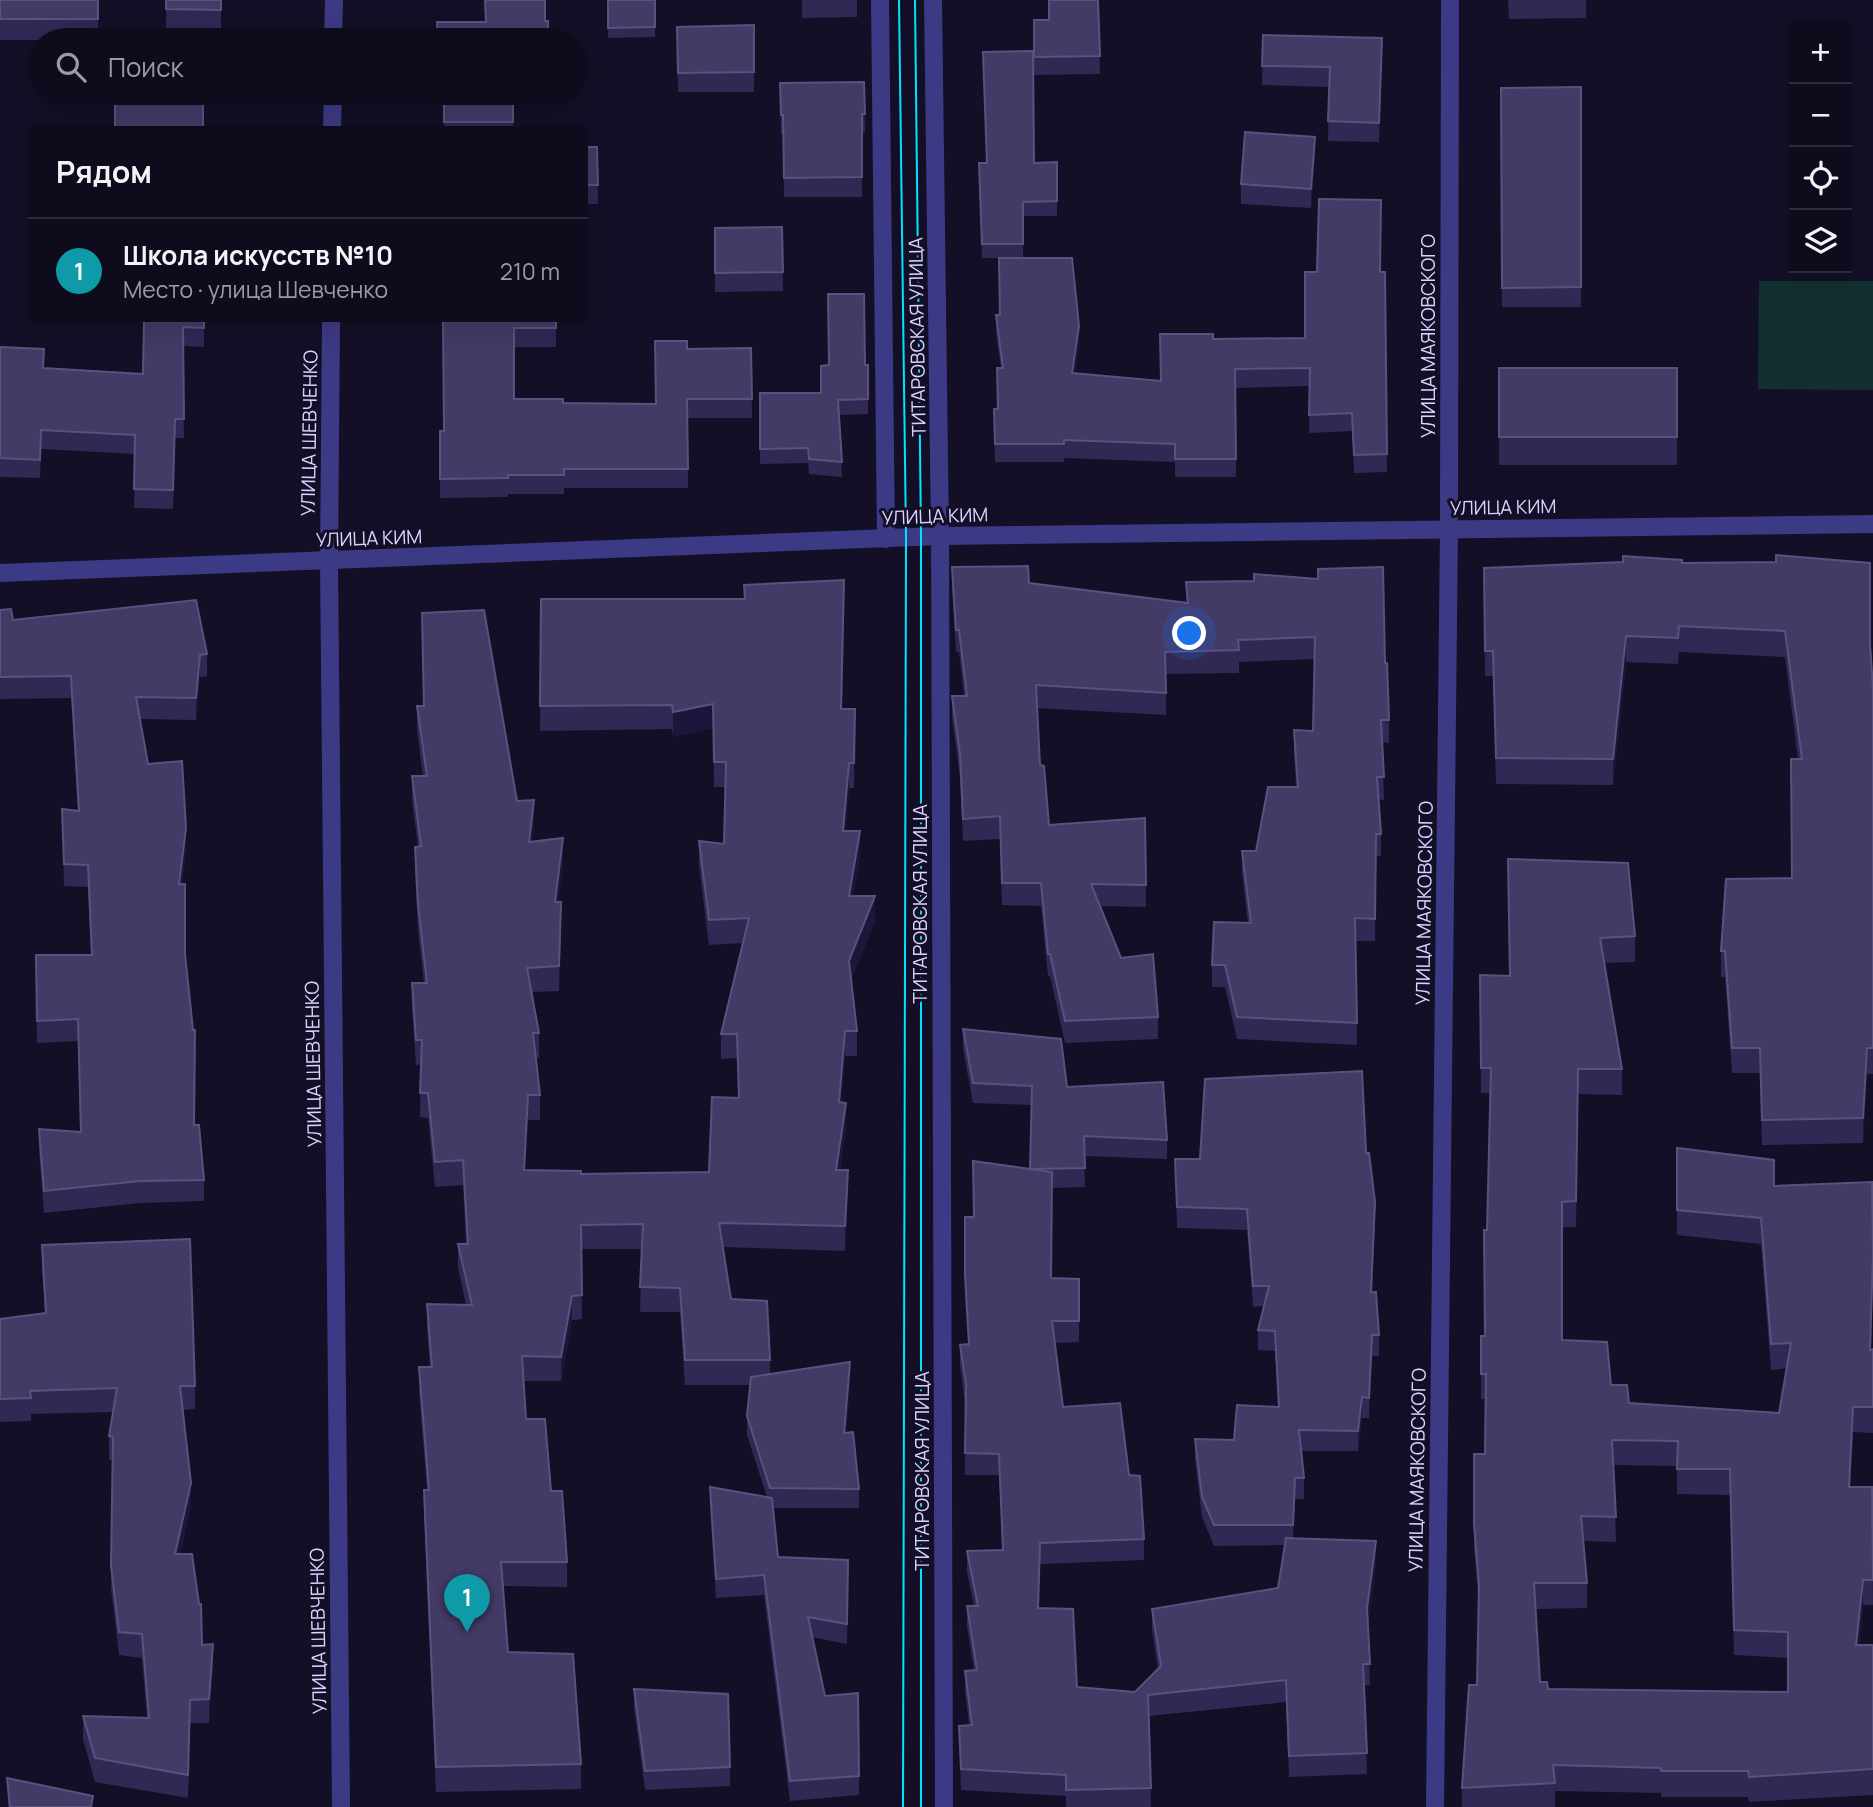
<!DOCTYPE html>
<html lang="ru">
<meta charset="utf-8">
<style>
body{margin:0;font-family:Manrope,sans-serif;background:#1c1929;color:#f1f3f6}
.controls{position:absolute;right:21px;top:21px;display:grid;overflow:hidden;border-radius:0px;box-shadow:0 7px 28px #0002}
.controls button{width:63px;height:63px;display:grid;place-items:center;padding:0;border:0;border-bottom:2px solid #2e2b3b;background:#0e0b1c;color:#f1f3f6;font:35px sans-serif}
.you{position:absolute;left:1190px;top:634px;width:24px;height:24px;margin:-18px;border:5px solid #fff;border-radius:50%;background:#1a73e8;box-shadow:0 0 0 10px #1a73e833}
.badge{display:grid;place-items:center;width:46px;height:46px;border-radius:50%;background:#00e5ff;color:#fff;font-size:23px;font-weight:700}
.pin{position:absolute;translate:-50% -58px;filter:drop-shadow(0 2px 4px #0008)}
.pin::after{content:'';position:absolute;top:37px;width:24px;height:21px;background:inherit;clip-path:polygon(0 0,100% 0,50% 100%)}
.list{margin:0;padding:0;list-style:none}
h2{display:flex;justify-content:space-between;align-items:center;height:91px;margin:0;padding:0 28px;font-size:30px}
h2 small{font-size:23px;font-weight:400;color:#9b9ba3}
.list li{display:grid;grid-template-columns:46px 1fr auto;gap:21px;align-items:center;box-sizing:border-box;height:105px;padding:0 28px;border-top:2px solid #2e2b3b}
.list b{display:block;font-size:26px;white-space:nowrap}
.list p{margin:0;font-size:23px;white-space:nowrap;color:#9b9ba3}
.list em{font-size:23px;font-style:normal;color:#9b9ba3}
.icon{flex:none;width:38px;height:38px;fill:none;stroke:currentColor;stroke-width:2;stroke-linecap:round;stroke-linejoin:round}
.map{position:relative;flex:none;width:1873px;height:1807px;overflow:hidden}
.search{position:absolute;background:#0e0b1c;box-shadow:0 7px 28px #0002;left:28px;top:28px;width:560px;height:77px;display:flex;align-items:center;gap:18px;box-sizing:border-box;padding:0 24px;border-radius:38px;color:#9b9ba3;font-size:26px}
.panel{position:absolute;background:#0e0b1c;box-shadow:0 7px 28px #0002;left:28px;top:126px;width:560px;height:196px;border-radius:0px}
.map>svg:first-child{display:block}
.green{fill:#12302f}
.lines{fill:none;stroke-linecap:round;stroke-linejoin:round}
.minor{stroke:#3d3a85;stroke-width:18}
.tram{stroke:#00e5ff;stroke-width:2}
.wall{fill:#312854;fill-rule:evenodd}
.shaded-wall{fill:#1d163a}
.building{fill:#433a66;stroke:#5a527e;stroke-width:2;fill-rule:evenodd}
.labels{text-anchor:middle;stroke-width:6;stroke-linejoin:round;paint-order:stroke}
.street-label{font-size:19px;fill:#d9d4ff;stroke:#130f26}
</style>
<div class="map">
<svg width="1873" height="1807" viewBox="0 0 1873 1807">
<rect width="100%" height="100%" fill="#130f26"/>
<polygon class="green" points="1759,281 1873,281 1873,390 1758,389"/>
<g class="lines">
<g class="minor">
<polyline points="880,0 886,539"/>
<polyline points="933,0 940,536 944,1807"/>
<polyline points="333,40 334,0"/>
<polyline points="332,128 333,93"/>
<polyline points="331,320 329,561 341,1807"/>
<polyline points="0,573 940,536 1873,524"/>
<polyline points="1435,1807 1449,529 1450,0"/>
</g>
<g class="tram">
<polyline points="899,0 906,538 903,1807"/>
<polyline points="915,0 921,537 921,1807"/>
</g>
</g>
<g class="wall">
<rect x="0" y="0" width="98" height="40"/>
<polygon points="166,0 221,0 221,29 166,28"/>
<polygon points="607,0 655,0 655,37 608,38"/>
<polygon points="802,0 857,0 857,17 802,18"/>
<polygon points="1098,0 1100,74 1034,75 1034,20 1049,20"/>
<polygon points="1508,0 1586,0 1586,18 1509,19"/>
<polygon points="754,25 754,92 678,92 677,27"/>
<polygon points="1263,35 1382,57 1379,142 1328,141 1329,87 1262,85"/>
<polygon points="864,82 865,133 862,133 862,197 784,197 783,134 781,134 780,83"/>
<polygon points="1581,87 1581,307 1502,307 1501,88"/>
<polygon points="443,93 513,93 513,128 444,128"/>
<polygon points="586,147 597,147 598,204 586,204"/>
<polygon points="1315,156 1311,208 1241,204 1241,184"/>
<polygon points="1057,162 1057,216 1023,216 1023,258 1079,344 1075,373 1161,381 1213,339 1305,338 1380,272 1385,272 1387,472 1354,473 1352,431 1309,433 1310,386 1236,388 1236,477 1175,477 1175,462 1064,458 1064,462 995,462 994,409 997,409 1001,368 996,333 996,315 999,315 999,258 982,258 979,178 1034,163"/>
<polygon points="782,227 783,291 715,292 715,228"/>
<polygon points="144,320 204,320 204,347 183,346 184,438 175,438 173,509 134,508 135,454 41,449 40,478 0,477 0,347 44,368 143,374"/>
<polygon points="443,320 556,320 556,347 514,347 514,399 563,403 656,404 687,349 751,348 752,418 688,418 688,488 564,488 564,494 508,494 508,497 440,498 440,431 444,431"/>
<polygon points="865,365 868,365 868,414 839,415 842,477 809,474 808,463 760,464 760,393 821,393"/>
<rect x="1499" y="368" width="178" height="97"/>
<polygon points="1682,563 1870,644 1873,688 1873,1074 1867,1074 1863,1143 1762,1145 1760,1073 1732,1073 1725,977 1721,977 1721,951 1792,878 1798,759 1785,657 1679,652 1678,664 1626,662 1613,785 1496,784 1493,676 1485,676 1484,568"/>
<polygon points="952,567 1029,583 1186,603 1186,582 1385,663 1389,720 1389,743 1382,742 1384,800 1378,799 1381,834 1381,856 1376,856 1375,941 1356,941 1357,1045 1237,1039 1225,987 1212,987 1212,965 1248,923 1242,873 1242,851 1256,851 1296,787 1294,753 1294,730 1313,731 1314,659 1239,662 1239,673 1166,674 1166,715 1037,708 1040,765 1049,825 1145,818 1146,907 1100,906 1121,958 1158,1017 1158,1039 1065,1043 1050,976 1048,976 1041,906 1002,905 1000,839 963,841 960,776 952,718 952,696 964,696 959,652 956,652 952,589"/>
<polygon points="744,585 844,605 842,709 855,709 854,788 849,788 845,831 860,856 853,896 875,921 851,980 857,1031 857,1056 845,1056 841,1102 846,1127 840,1170 848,1195 845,1251 723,1247 731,1299 770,1360 770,1374 850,1381 846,1433 859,1489 859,1508 773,1508 778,1557 848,1560 847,1644 812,1637 825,1696 858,1693 859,1795 790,1801 764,1595 716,1598 710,1507 710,1487 767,1497 747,1435 747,1416 750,1385 685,1385 680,1312 640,1312 642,1249 581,1249 582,1319 572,1320 561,1381 523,1381 526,1419 551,1491 567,1562 567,1587 503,1586 508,1652 581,1764 581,1789 436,1792 424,1515 424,1490 427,1490 419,1392 419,1367 430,1367 427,1329 427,1304 466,1305 458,1268 458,1244 466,1244 463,1185 435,1187 428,1118 420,1117 421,1064 416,1065 412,1008 412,983 424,983 418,930 415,871 415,847 418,846 412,801 412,776 423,776 417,731 417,706 423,706 422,613 517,801 534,825 532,841 563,863 558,902 561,927 559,991 532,992 539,1033 539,1058 536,1058 540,1095 540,1120 528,1120 525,1170 581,1174 709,1172 739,1098 737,1058 721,1059 721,1034 743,943 709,945 699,866 699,841 724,844 725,787 714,787 713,728 673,737 672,729 540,731 541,599 744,599"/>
<polygon points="0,610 13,620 207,654 207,676 200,677 196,720 140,719 148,764 186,849 182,884 185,954 194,1125 204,1180 204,1201 140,1203 44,1213 39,1151 39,1129 80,1132 78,1041 37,1043 36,955 91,955 88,887 64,886 62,809 78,811 71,698 0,699"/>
<path d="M1508 885 1635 936V962L1604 963 1622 1069V1095L1578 1094 1576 1227H1562V1340L1611 1385 1629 1403 1779 1413 1787 1368 1771 1370 1761 1244 1677 1235V1148L1774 1186 1873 1214V1279L1871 1349H1873V1433L1853 1432 1850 1487H1872L1873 1605H1863L1859 1645 1873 1649V1795L1749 1802 1748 1797H1661V1793L1555 1791V1807H1462V1788L1477 1685 1479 1606 1474 1549V1454H1485L1486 1399H1481V1336H1485L1491 1093H1481L1480 975 1509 976ZM1614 1465 1677 1466V1494L1730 1495 1734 1655 1788 1658V1692L1548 1689 1540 1682 1535 1609 1587 1608V1583L1583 1541 1616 1542Z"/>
<polygon points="963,1029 1067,1087 1167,1140 1167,1159 1084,1156 1085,1187 1052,1188 1051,1278 1079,1279 1079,1342 1055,1343 1063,1407 1129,1475 1144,1539 1144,1560 1040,1564 1038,1608 1077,1687 1135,1692 1158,1669 1152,1630 1152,1609 1278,1588 1285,1545 1214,1546 1202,1517 1195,1460 1195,1439 1234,1440 1278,1407 1275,1351 1258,1350 1258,1330 1264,1306 1253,1307 1247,1230 1177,1228 1175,1159 1366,1153 1375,1223 1372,1292 1379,1335 1379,1356 1372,1356 1369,1418 1362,1418 1358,1451 1301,1451 1304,1478 1304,1499 1295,1499 1293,1538 1376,1562 1368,1624 1370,1685 1364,1685 1367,1774 1289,1777 1286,1702 1149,1716 1151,1807 1066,1807 1066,1796 961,1790 959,1726 969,1725 965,1692 965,1671 974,1670 967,1627 967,1606 974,1606 967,1572 967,1551 1003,1550 999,1475 965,1475 965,1404 960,1366 960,1345 968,1344 965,1296 965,1217 974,1217 1030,1169 1032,1105 973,1103 963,1049"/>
<polygon points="42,1245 195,1386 195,1409 183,1410 191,1506 180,1554 202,1645 213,1667 209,1723 190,1723 188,1798 95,1782 83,1739 83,1716 147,1718 142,1658 119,1655 111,1589 113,1460 109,1460 109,1436 113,1412 31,1414 31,1421 0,1422 0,1319 45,1313 42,1268"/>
<polygon points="634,1689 730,1767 730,1786 645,1790 634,1708"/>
<polygon points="7,1778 93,1807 8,1807"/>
</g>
<g class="shaded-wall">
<polygon points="1382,38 1382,57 1379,142 1379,123"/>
<polygon points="1315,137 1315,156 1311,208 1311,189"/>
<polygon points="1079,326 1079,344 1072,391 1072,373"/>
<polygon points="1626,636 1626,662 1613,785 1613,759"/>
<polygon points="200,655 200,677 196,720 196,698"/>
<polygon points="713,704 713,728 673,737 673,712"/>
<polygon points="849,763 849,788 843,856 843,831"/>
<polygon points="534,800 534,825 529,866 529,842"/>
<polygon points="186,828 186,849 179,905 179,884"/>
<polygon points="860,831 860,856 849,921 849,896"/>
<polygon points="563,838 563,863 555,927 555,902"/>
<polygon points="875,896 875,921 849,985 849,961"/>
<polygon points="561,902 561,927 559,991 559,966"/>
<polygon points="845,1031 845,1056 839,1127 839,1102"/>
<polygon points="1867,1048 1867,1074 1863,1143 1863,1118"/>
<polygon points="528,1095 528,1120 524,1195 524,1170"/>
<polygon points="846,1103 846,1127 836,1195 836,1170"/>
<polygon points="848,1170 848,1195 845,1251 845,1226"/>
<polygon points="1375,1202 1375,1223 1371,1313 1371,1292"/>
<polygon points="1873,1254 1873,1279 1870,1375 1870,1350"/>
<polygon points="572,1296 572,1320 561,1381 561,1357"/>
<polygon points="1372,1335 1372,1356 1369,1418 1369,1398"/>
<polygon points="850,1362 850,1381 844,1452 844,1433"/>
<polygon points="1362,1397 1362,1418 1358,1451 1358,1431"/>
<polygon points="1853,1407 1853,1432 1849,1512 1849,1487"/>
<polygon points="1295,1478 1295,1499 1293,1545 1293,1525"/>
<polygon points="191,1483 191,1506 175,1577 175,1554"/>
<polygon points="1376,1541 1376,1562 1367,1630 1367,1608"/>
<polygon points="1863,1580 1863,1605 1856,1670 1856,1645"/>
<polygon points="213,1644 213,1667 209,1723 209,1699"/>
</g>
<g class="building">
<rect x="0" y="0" width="98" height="19"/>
<polygon points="166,0 221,0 221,10 166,9"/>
<polygon points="485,0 545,0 545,21 548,21 548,40 438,40 437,22 486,22"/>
<polygon points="608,0 655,0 655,27 608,28"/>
<polygon points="1049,0 1098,0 1100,56 1034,57 1034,20 1049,20"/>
<polygon points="754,25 754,72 678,73 677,27"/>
<polygon points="1263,35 1382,38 1379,123 1328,121 1330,67 1262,66"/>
<polygon points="1033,51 1034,163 1057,162 1057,201 1023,202 1023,244 982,244 979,163 987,163 983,52"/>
<polygon points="864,82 865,114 862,114 862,177 784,178 783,115 781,115 780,83"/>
<polygon points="1581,87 1581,287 1502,288 1501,88"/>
<rect x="115" y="93" width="88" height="35"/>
<rect x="444" y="93" width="69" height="29"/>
<polygon points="1245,132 1315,137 1311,189 1241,184"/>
<polygon points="586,147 597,147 598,185 586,185"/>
<polygon points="1319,199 1381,200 1380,272 1385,272 1387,454 1354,455 1352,413 1309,415 1310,368 1235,369 1236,459 1175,459 1175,444 1064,440 1064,444 995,444 994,409 998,409 997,368 1003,368 996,315 1000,315 999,258 1072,258 1079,326 1072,373 1161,381 1160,334 1213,334 1213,339 1305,338 1305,272 1317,272"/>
<polygon points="782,227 783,272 715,273 715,228"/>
<polygon points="828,294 864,294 865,365 868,365 868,399 838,400 842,462 809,459 808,448 760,449 760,393 821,393 821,366 829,365"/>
<polygon points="144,320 204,320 204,328 183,327 184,419 175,419 173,490 134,489 135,435 41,430 40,460 0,458 0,347 44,349 43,368 143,374"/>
<polygon points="443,320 556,320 556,328 514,328 514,399 563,399 563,403 656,404 655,341 687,341 687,349 751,348 752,399 687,399 688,469 564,469 564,475 508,475 508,478 440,479 440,431 444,431"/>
<rect x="1499" y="368" width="178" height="69"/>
<polygon points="1776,555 1870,563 1870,644 1873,688 1873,1048 1867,1048 1863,1118 1762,1120 1760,1048 1732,1048 1725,951 1721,951 1726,879 1792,878 1791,759 1802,759 1785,631 1679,626 1678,638 1626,636 1613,759 1496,758 1493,651 1485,651 1484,568 1623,562 1623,556 1682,560 1682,563 1776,562"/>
<polygon points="1028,566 1029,583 1188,603 1186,582 1254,581 1254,574 1318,579 1318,569 1383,567 1385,663 1387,663 1389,720 1381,720 1384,777 1377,777 1381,834 1376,834 1375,919 1355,918 1357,1023 1237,1017 1225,965 1212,965 1214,922 1251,923 1242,851 1256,851 1268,787 1298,787 1294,730 1313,731 1315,637 1238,640 1239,650 1165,652 1166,693 1036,685 1040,765 1044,766 1049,825 1145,818 1146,885 1091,884 1121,958 1153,954 1158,1017 1065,1021 1050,954 1048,954 1041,883 1002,883 1000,816 963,819 960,754 952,696 967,696 959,630 956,630 952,567"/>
<polygon points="844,580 841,709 855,709 854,763 849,763 843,831 860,831 849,896 875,896 849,961 857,1031 845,1031 839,1102 846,1103 836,1170 848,1170 845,1226 719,1223 731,1299 767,1301 770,1360 685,1360 680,1288 640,1287 643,1224 581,1225 582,1295 572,1296 561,1357 522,1356 526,1419 545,1419 551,1491 562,1491 567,1562 501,1562 508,1652 573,1654 581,1764 436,1767 424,1490 429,1490 419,1367 432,1367 427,1304 472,1305 458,1244 468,1244 463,1160 435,1162 428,1093 420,1093 422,1040 416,1040 412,983 427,983 418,905 415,847 421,846 412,776 427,776 417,706 424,706 422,613 484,610 517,801 534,800 529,842 563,838 555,902 561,902 559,966 527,968 539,1033 533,1033 540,1095 528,1095 524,1170 581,1171 581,1174 709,1172 712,1097 739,1098 737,1034 721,1034 749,918 709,920 699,841 724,844 726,762 714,762 713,704 673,712 672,705 540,706 541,599 745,599 744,585"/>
<polygon points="196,600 207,654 200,655 196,698 136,697 148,764 182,761 186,828 179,884 185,884 185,954 193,1030 195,1030 194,1125 199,1125 204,1180 140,1181 44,1191 39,1129 81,1132 78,1019 37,1021 36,955 92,955 88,865 64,864 62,809 79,811 71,676 0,677 0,610 11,609 13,620"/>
<path d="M1508 859 1628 863 1635 936 1600 938 1622 1069H1578L1576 1201 1562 1202V1340L1607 1342 1611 1385H1627L1629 1403 1779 1413 1791 1343 1771 1344 1761 1218 1677 1210V1148L1774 1160V1186L1872 1182 1873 1254 1870 1350 1873 1349V1407H1853L1849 1487H1872L1873 1580H1863L1856 1645H1872L1873 1649V1769L1749 1777 1748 1771H1661V1768L1553 1765 1555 1783 1462 1788 1469 1685H1477L1479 1585 1474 1524V1454H1485L1486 1374H1481V1336H1485L1484 1230H1487L1491 1068H1481L1480 975 1510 976ZM1612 1440 1678 1441 1677 1469H1730L1734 1630 1788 1632V1692L1548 1689 1547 1682H1540L1534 1583H1587L1581 1516 1616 1517Z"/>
<polygon points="963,1029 1061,1039 1067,1087 1163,1082 1167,1140 1084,1136 1085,1168 1030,1169 1032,1086 973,1083"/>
<polygon points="1362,1071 1366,1153 1369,1153 1375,1202 1371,1292 1376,1292 1379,1335 1372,1335 1369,1398 1362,1397 1358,1431 1299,1430 1304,1478 1295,1478 1293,1525 1214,1525 1202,1497 1195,1439 1234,1440 1237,1405 1279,1407 1275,1331 1258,1330 1269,1286 1253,1286 1247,1209 1177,1207 1175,1159 1200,1159 1205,1079"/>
<polygon points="973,1161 1052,1172 1051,1278 1079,1279 1079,1321 1052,1321 1063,1407 1120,1403 1129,1475 1140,1476 1144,1539 1040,1543 1038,1608 1073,1609 1077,1687 1135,1692 1161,1666 1152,1609 1278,1588 1286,1538 1376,1541 1367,1608 1370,1664 1363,1664 1367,1753 1289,1756 1286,1680 1148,1695 1151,1788 1066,1790 1066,1775 961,1769 959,1726 972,1725 965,1671 977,1670 967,1606 978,1606 967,1551 1003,1550 999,1454 965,1453 966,1384 960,1345 969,1344 965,1275 965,1217 974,1217"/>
<polygon points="190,1239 195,1386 180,1386 191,1483 175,1554 192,1554 199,1604 201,1604 202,1645 213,1644 209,1699 190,1700 188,1775 95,1758 83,1716 149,1718 142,1634 119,1632 111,1566 113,1437 109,1436 117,1388 30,1391 31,1398 0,1399 0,1319 46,1313 42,1245"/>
<polygon points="850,1362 844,1433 853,1432 859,1489 770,1488 747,1416 751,1377"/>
<polygon points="710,1487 772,1498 778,1557 848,1560 847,1624 808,1617 825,1696 858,1693 859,1776 790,1781 764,1575 716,1579"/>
<polygon points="634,1689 728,1694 730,1767 645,1771"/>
<polygon points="7,1778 93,1796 91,1807 10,1807"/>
</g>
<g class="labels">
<g class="street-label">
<text transform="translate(1428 336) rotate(-90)" y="7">УЛИЦА МАЯКОВСКОГО</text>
<text transform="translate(917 337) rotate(-91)" y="7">ТИТАРОВСКАЯ УЛИЦА</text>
<text transform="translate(309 433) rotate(-89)" y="7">УЛИЦА ШЕВЧЕНКО</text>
<text transform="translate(1503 507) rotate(-1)" y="7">УЛИЦА КИМ</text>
<text transform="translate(935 516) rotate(-2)" y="7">УЛИЦА КИМ</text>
<text transform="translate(369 538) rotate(-2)" y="7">УЛИЦА КИМ</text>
<text transform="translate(1424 903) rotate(-89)" y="7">УЛИЦА МАЯКОВСКОГО</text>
<text transform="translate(920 904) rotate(-90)" y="7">ТИТАРОВСКАЯ УЛИЦА</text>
<text transform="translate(313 1064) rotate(-91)" y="7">УЛИЦА ШЕВЧЕНКО</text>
<text transform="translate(1417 1470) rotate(-89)" y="7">УЛИЦА МАЯКОВСКОГО</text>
<text transform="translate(922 1471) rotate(-90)" y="7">ТИТАРОВСКАЯ УЛИЦА</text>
<text transform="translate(318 1631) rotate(-91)" y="7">УЛИЦА ШЕВЧЕНКО</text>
</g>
</g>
</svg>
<div class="controls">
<button>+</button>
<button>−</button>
<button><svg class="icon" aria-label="locate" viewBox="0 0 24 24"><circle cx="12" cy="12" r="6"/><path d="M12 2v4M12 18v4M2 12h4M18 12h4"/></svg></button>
<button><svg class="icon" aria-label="layers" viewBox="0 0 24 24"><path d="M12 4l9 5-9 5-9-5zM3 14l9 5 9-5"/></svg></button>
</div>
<div class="you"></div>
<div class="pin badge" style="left:467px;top:1632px;background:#0f9aa8">1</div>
<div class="search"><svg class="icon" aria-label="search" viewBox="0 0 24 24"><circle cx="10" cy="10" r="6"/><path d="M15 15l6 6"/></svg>Поиск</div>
<section class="panel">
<h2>Рядом<small></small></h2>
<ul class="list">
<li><span class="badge" style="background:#0f9aa8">1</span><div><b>Школа искусств №10</b><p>Место · улица Шевченко</p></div><em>210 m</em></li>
</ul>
</section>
</div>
